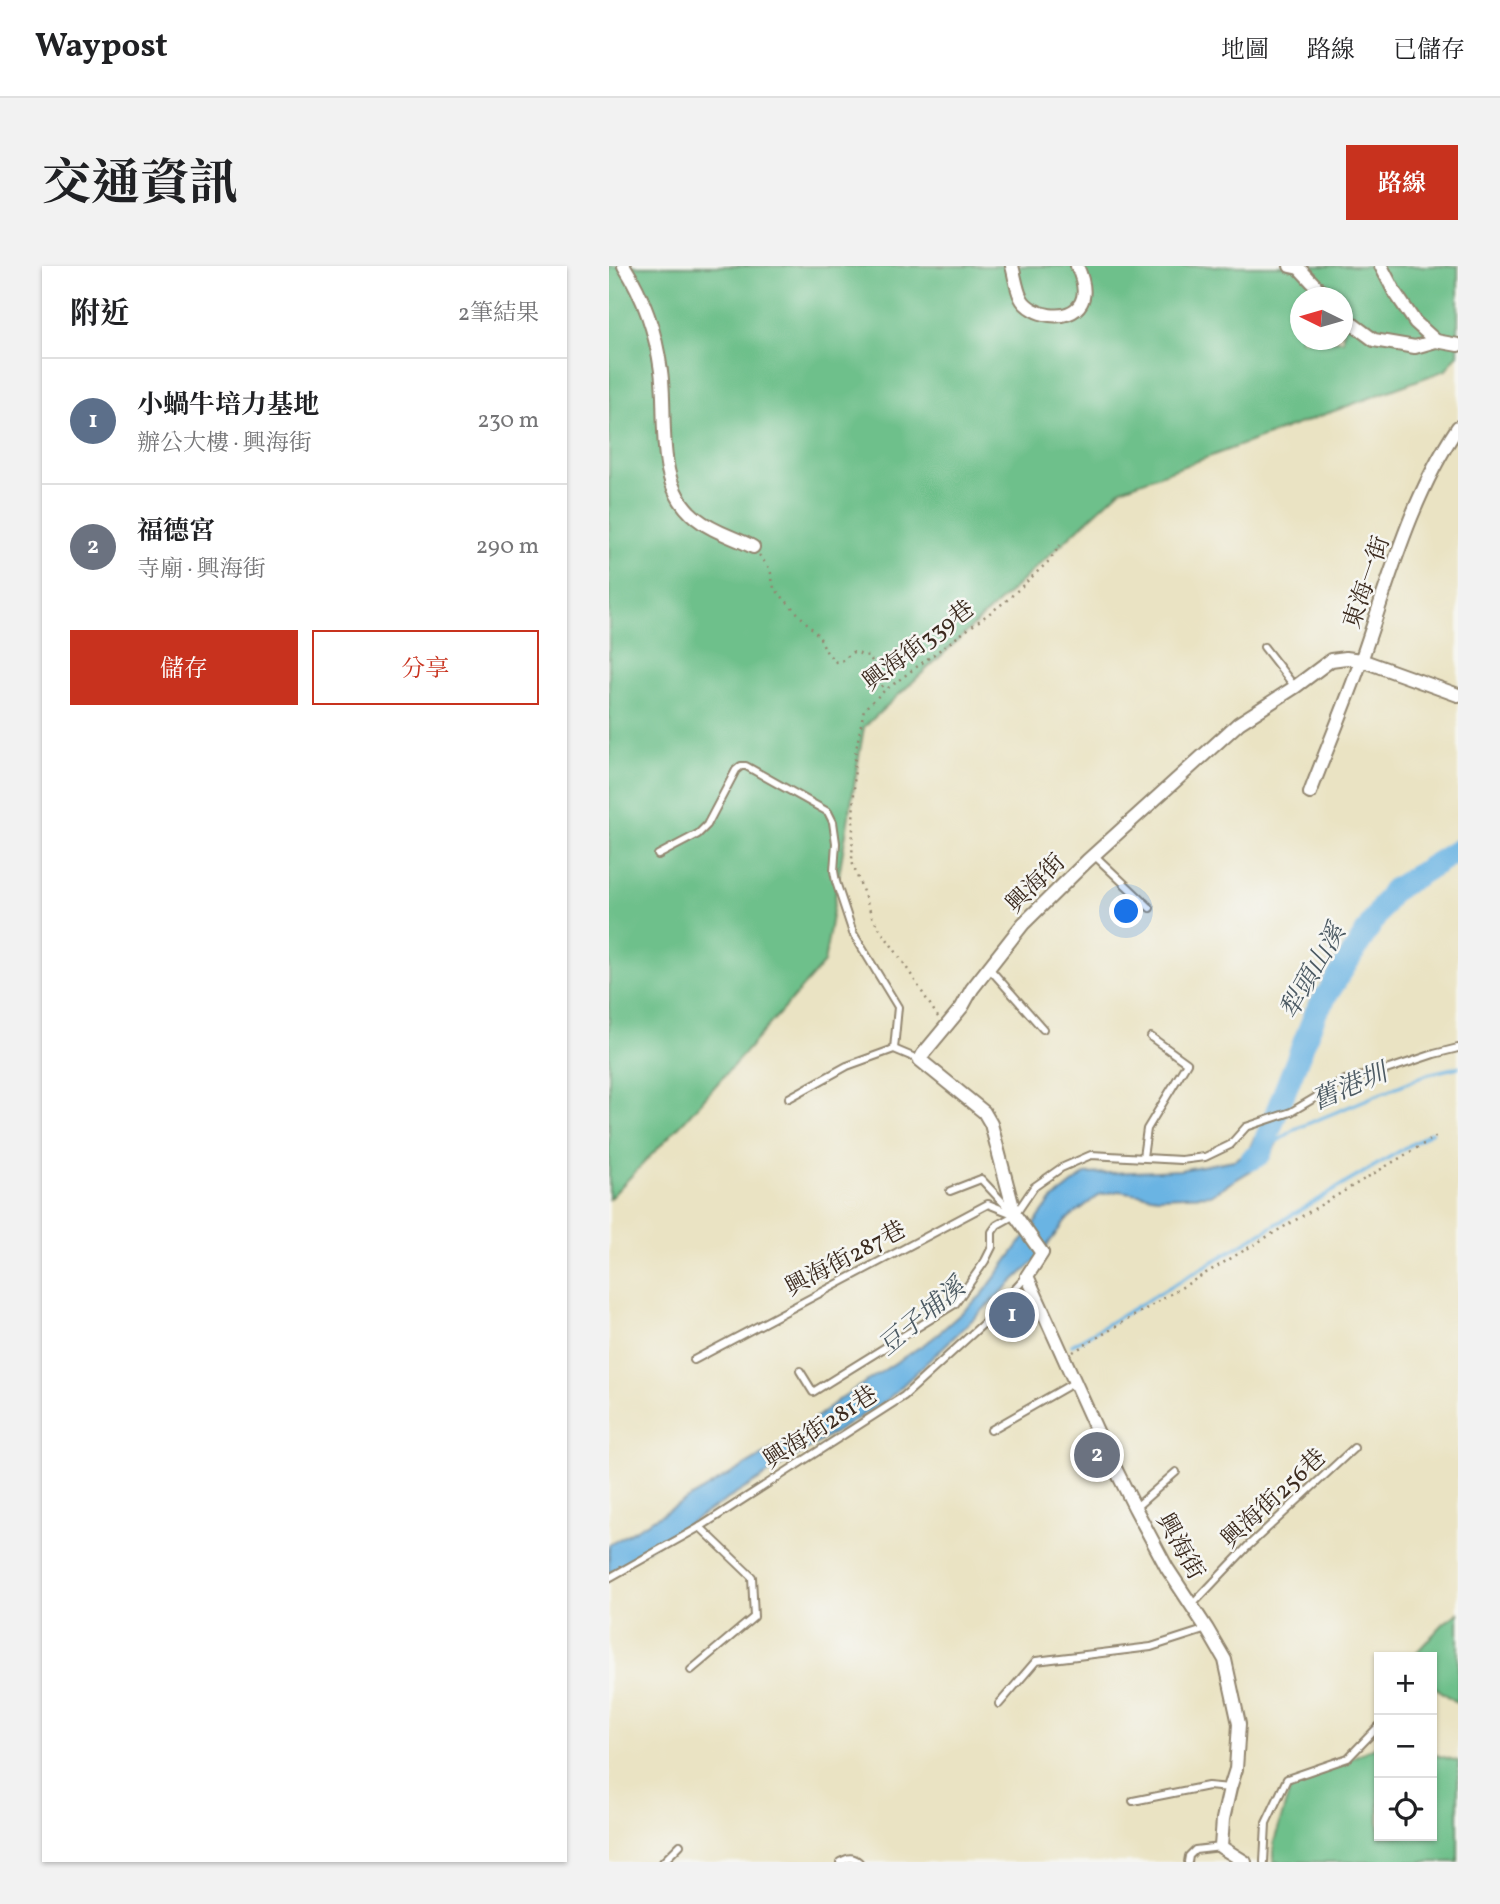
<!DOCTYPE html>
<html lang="zh-TW">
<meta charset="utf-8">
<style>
body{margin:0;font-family:Vollkorn,"Noto Serif TC",serif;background:#f2f2f2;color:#202124}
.controls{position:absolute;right:21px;bottom:21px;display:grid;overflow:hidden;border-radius:0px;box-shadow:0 2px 5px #0004}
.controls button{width:63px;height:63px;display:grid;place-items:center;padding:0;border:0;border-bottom:2px solid #e0e0e0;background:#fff;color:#202124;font:35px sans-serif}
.compass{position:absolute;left:681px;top:21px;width:63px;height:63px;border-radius:50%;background:#fff;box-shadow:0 2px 5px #0004;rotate:275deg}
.you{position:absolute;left:518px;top:646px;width:24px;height:24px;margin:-18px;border:5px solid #fff;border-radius:50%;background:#1a73e8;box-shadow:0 0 0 10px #1a73e833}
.badge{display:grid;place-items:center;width:46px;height:46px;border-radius:50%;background:#c8321e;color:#fff;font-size:23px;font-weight:700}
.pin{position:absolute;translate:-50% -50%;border:4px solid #fff;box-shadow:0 2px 7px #0006}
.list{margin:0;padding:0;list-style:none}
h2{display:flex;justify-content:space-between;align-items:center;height:91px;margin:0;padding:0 28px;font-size:30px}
h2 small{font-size:23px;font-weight:400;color:#757577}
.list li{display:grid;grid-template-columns:46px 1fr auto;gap:21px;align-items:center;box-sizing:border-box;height:126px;padding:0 28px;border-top:2px solid #e0e0e0}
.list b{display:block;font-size:26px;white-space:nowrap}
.list p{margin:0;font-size:23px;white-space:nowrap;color:#757577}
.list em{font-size:23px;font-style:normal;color:#757577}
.actions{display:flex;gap:14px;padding:21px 28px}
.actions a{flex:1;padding:16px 0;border:2px solid #c8321e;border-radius:0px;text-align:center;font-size:24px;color:#c8321e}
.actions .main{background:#c8321e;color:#fff}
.icon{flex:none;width:38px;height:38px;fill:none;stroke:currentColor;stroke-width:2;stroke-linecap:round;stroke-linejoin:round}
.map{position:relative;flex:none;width:849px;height:1596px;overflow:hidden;border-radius:0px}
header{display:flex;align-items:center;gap:42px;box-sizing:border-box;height:98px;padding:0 35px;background:#fff;border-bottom:2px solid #e0e0e0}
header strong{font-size:33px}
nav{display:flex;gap:38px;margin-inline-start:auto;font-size:24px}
.intro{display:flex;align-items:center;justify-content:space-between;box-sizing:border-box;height:168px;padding:0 42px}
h1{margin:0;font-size:49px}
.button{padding:18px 32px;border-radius:0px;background:#c8321e;color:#fff;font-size:24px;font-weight:700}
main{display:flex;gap:42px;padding:0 42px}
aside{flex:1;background:#fff;border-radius:0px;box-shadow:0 2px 5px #0004}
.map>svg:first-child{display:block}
.forest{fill:#6ec08b;stroke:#547554;stroke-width:2;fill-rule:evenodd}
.water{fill:#6bb4e3;stroke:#536f80;stroke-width:2}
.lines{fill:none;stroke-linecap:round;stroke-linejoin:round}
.stream{stroke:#6bb4e3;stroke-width:3.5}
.river{stroke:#6bb4e3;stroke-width:23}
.building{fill:#b59be6}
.service-casing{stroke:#928670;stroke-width:10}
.minor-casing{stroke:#928670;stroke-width:16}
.path{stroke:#928670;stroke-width:2.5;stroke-dasharray:2 5;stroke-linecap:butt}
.service{stroke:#fff;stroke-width:6}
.minor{stroke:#fff;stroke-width:12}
.labels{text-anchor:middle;stroke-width:5;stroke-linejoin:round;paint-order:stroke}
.street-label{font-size:24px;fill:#3b2a1e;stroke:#f6f6f2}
.water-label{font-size:26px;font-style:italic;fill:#4c5a63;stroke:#f6f6f2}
</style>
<header>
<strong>Waypost</strong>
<nav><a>地圖</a><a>路線</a><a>已儲存</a></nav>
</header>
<div class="intro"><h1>交通資訊</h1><a class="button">路線</a></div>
<main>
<aside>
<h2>附近<small>2筆結果</small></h2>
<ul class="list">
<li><span class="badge" style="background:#5c6f8a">1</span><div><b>小蝸牛培力基地</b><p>辦公大樓 · 興海街</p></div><em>230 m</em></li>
<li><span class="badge" style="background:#6b7280">2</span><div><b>福德宮</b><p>寺廟 · 興海街</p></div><em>290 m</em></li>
</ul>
<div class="actions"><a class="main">儲存</a><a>分享</a></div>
</aside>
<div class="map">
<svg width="849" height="1596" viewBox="0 0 849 1596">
<rect width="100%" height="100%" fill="#f6f6f2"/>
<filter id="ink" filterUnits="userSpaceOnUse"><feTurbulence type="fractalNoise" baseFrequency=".0143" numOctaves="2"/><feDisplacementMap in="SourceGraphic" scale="14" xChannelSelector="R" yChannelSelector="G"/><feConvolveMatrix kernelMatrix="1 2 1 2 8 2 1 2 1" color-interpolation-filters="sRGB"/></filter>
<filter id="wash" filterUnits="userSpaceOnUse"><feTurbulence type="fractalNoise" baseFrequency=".00686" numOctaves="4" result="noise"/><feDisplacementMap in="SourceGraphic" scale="28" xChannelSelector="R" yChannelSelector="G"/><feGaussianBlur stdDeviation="1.57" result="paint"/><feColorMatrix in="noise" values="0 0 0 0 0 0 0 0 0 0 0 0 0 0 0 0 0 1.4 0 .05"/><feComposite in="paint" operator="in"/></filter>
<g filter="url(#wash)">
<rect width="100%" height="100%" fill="#eae3c3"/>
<g class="forest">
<path d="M0 0H849V88L837 104 512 223 255 461 215 697 76 854 0 933ZM692 32H734V74H692Z"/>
<polygon points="849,1347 849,1437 823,1419 823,1391 803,1391 835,1357"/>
<polygon points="770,1479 770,1570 823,1570 823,1488 849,1495 849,1596 665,1596 665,1576 682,1520"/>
</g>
<polygon class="water" points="663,867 670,873 658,895 601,929 549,931 510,925 490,929 457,954 429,992 278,1134 0,1307 0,1279 178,1175 232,1132 323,1073 373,1029 442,935 476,908 571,904 625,894 639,886 645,872"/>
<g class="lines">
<g class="stream">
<polyline points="667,876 686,863 819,808 849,801"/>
<polyline points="463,1079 823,866"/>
</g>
<polyline class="river" points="643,893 651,888 707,746 783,625 849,584"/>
</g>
<g id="blocks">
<polygon class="building" points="407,1035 417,1055 400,1064 392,1047 399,1039"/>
</g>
</g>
<g filter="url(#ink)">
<use href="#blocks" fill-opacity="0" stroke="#928670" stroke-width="2"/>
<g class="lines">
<defs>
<g id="service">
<polyline points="655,381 686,421"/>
<polyline points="49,589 89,568 98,559 127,504 132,500 137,500 219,546 224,556 227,577 225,605 227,616 244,667 289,741 285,783"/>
<polyline points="485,589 541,642"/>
<polyline points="380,702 434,763"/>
<polyline points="180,832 238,800 285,783 311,794"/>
<polyline points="534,891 538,863 578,797 542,771"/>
<polyline points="341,925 372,913 402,945"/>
<polyline points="85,1094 379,938 404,948"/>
<polyline points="191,1105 204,1126 346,1038 376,995 383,981 383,966 388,959 406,949 425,921 452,902 482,889 572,894 596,891 621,879 637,861 682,846 736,814 768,807 825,788 849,782"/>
<polyline points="382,1164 466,1116"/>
<polyline points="526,1242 567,1206"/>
<polyline points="0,1312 91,1261 295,1130 375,1057 418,1010"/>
<polyline points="583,1339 639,1280 745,1182"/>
<polyline points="82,1404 145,1351 143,1311 91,1261"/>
<polyline points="390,1438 427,1395 542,1381 598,1363"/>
<polyline points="524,1535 599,1520 621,1522"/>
<polyline points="54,1596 71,1579"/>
<path d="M231 1596C239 1592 243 1590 250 1596"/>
<polyline points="579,1596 580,1590 586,1584 612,1581"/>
<polyline points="655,1596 657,1557 678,1513 739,1492 770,1460"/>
</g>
<g id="minor">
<path d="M15 0C36 33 47 67 52 105 59 153 44 218 87 252 104 266 125 271 144 281"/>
<path d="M403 0C406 10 407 22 412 32 421 50 460 58 472 37 478 26 473 11 468 0"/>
<polyline points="681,0 690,2 718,32"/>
<polyline points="772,0 785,25 806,56 827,75"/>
<polyline points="734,51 765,74 806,81 827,75 849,79"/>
<path d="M701 527C718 482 737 438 753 392 780 314 802 231 849 161"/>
<polyline points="636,1596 612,1581 614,1553 621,1522 627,1503 630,1458 616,1394 598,1363 558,1302 526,1242 492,1174 418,1010 433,987 406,949 382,858 375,846 311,794 314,788 353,741 363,723 414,658 478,595 630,457 686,421 722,394 737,392 752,394 849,429"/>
</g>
</defs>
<use href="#service" class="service-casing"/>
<use href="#minor" class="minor-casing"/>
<g class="path">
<polyline points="150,289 161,303 165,322 210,370 218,387 227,396 235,394 243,386 259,390 263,395 275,425"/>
<polyline points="329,751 292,693 264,653 243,596 246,489 255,443 275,425 397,335 440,295 451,279"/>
<polyline points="464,1086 828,870"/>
</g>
<use href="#service" class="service"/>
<use href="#minor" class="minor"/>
</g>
</g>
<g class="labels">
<g class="street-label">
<text transform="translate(757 316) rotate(-71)" y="8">東海一街</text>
<text transform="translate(309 379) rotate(-37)" y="8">興海街339巷</text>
<text transform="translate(426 617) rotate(-45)" y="8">興海街</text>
<text transform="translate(236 992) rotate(-28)" y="8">興海街287巷</text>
<text transform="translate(211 1161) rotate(-33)" y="8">興海街281巷</text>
<text transform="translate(664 1232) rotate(-43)" y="8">興海街256巷</text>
<text transform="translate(572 1280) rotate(61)" y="8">興海街</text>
</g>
<g class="water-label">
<text transform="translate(703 705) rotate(-60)" y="9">犁頭山溪</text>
<text transform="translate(740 820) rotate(-23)" y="9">舊港圳</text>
<text transform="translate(312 1050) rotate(-40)" y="9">豆子埔溪</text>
</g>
</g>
</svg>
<div class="controls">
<button>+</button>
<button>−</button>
<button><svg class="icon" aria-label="locate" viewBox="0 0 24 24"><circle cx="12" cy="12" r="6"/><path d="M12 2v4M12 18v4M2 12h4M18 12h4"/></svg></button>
</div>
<svg class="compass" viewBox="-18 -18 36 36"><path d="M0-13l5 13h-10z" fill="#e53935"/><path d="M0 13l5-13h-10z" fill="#757577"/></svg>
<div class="you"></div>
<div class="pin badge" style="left:403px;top:1049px;background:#5c6f8a">1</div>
<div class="pin badge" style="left:488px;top:1189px;background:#6b7280">2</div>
</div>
</main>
